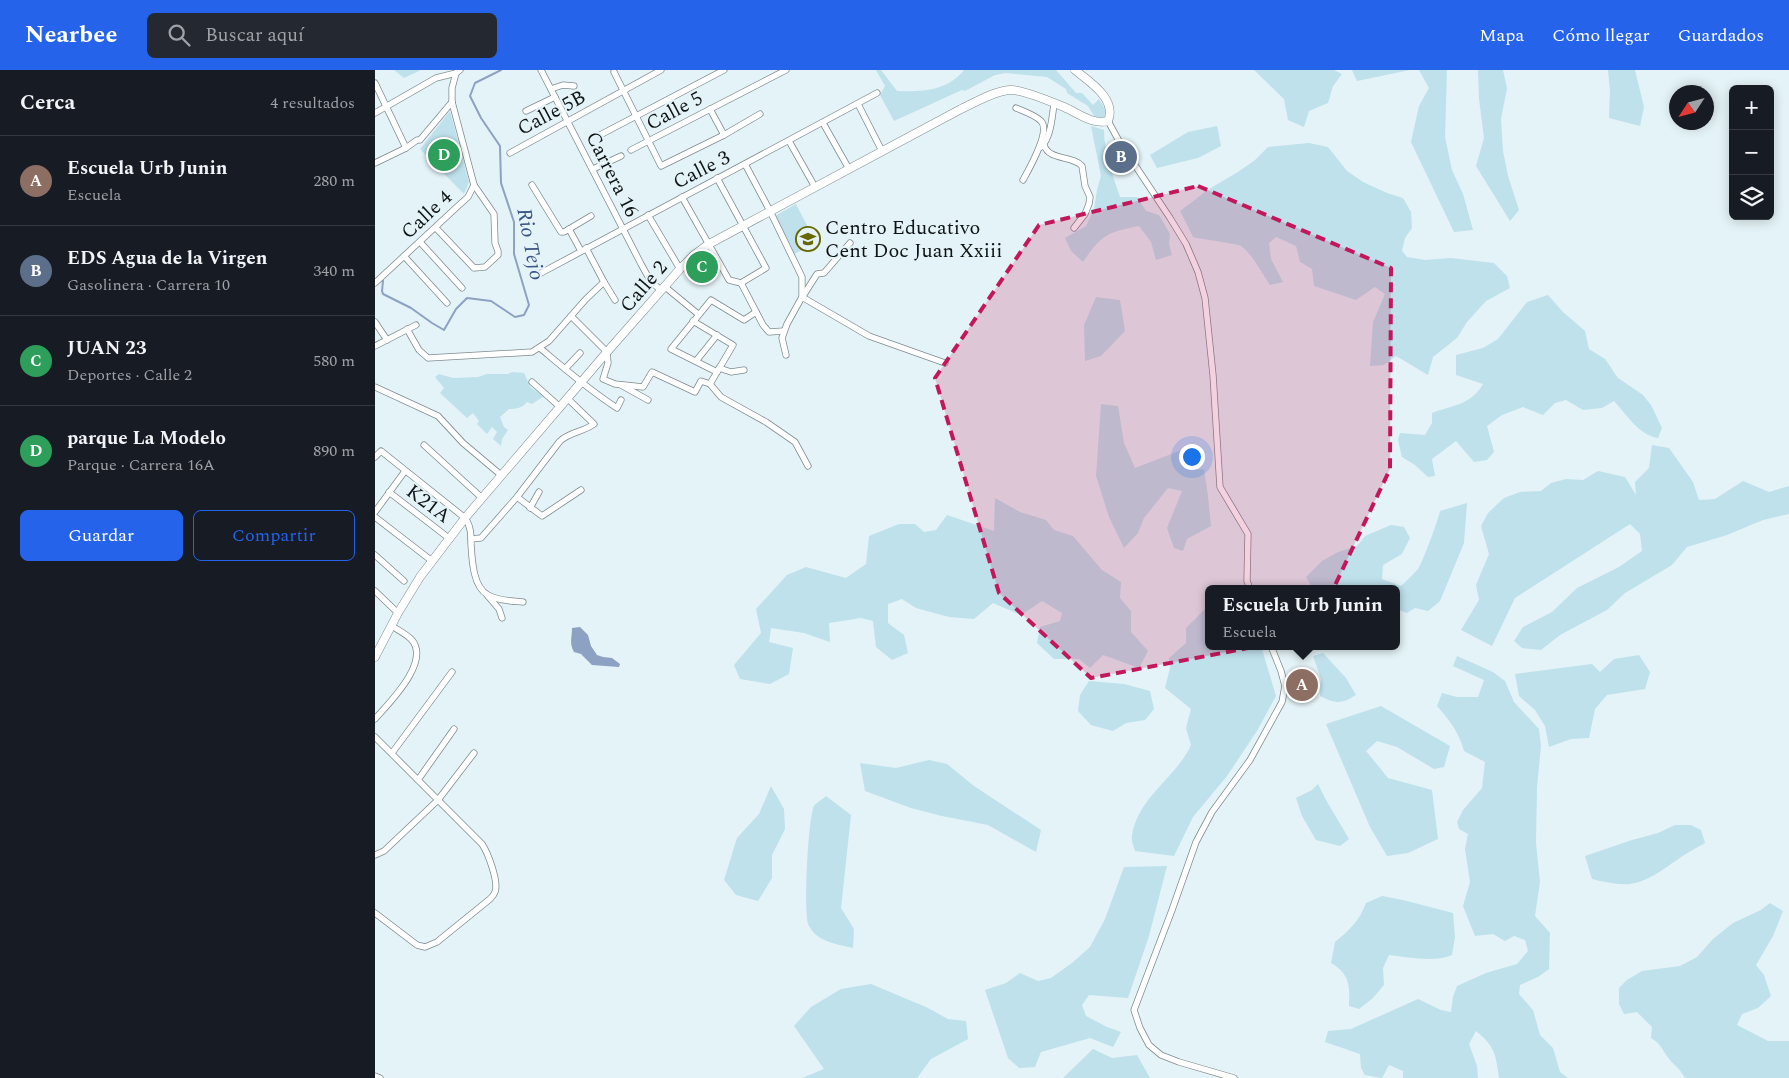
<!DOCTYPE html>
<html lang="es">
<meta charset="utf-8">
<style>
body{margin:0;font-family:Spectral,serif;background:#242831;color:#f1f3f6}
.controls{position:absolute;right:15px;top:15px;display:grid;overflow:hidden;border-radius:8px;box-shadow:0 2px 12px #0003}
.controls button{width:45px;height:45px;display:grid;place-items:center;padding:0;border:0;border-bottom:1px solid #363941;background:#171b24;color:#f1f3f6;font:25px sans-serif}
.compass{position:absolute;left:1294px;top:15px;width:45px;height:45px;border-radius:50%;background:#171b24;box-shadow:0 2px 12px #0003;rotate:234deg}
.you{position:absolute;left:816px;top:386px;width:18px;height:18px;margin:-12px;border:4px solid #fff;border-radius:50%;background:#1a73e8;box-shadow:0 0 0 8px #1a73e833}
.badge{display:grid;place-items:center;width:32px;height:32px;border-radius:50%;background:#2563eb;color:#fff;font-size:16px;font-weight:700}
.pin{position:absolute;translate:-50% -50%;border:2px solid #fff;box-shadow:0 1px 5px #0006}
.popup{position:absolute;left:830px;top:515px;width:195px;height:65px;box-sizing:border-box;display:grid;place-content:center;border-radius:8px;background:#171b24;filter:drop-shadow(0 1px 4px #0005);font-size:16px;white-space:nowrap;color:#9ea1a6}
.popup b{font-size:19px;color:#f1f3f6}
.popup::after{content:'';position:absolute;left:50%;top:100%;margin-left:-10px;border:10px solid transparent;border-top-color:#171b24}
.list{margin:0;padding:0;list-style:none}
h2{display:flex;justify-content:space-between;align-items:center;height:65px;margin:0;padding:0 20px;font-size:21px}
h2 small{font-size:16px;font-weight:400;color:#9ea1a6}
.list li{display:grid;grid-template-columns:32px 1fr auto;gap:15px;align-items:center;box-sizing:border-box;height:90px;padding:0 20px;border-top:1px solid #363941}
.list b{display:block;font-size:19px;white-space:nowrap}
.list p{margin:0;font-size:16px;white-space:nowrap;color:#9ea1a6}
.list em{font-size:16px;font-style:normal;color:#9ea1a6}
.actions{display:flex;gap:10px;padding:15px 20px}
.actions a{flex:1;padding:11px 0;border:1px solid #2563eb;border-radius:8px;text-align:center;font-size:18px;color:#2563eb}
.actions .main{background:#2563eb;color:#fff}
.icon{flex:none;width:28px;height:28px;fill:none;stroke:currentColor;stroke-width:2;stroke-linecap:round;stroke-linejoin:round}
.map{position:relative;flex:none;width:1414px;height:1008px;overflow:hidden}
header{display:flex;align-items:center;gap:30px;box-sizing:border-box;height:70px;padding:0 25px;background:#2563eb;color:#fff}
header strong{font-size:24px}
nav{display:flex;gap:28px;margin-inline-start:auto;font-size:18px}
.search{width:350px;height:45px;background:#242831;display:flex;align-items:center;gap:12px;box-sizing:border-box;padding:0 18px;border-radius:8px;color:#9ea1a6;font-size:19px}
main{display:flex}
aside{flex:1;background:#171b24}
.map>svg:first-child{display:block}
.green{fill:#bee1ec}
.water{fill:#8da1c2}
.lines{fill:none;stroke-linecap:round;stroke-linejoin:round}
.stream{stroke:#8da1c2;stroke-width:2}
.minor-casing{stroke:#7e8b8f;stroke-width:7}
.tertiary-casing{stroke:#7e8b8f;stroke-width:9}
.minor{stroke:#fff;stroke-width:5.5}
.tertiary{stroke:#fff;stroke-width:8}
.marked{fill:#c2185b;fill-opacity:0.2;stroke:#c2185b;stroke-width:4;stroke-dasharray:10 6;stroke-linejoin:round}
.labels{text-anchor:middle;stroke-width:4.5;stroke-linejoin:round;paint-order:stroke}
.street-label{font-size:20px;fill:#0e1314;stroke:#e4f3f7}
.poi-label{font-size:20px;fill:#0e1314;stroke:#e4f3f7;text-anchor:start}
.water-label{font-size:21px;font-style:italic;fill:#3a5583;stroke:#e4f3f7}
</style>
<header>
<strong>Nearbee</strong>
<div class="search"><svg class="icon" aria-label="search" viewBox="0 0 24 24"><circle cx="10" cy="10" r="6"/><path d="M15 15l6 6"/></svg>Buscar aquí</div>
<nav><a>Mapa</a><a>Cómo llegar</a><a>Guardados</a></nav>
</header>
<main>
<aside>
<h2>Cerca<small>4 resultados</small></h2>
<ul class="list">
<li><span class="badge" style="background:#8d6e63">A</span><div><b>Escuela Urb Junin</b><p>Escuela</p></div><em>280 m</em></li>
<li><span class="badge" style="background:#5c6f8a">B</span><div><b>EDS Agua de la Virgen</b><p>Gasolinera · Carrera 10</p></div><em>340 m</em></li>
<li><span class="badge" style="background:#2e9e5b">C</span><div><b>JUAN 23</b><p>Deportes · Calle 2</p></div><em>580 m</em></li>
<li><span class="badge" style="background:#2e9e5b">D</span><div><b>parque La Modelo</b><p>Parque · Carrera 16A</p></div><em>890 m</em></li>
</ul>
<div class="actions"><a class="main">Guardar</a><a>Compartir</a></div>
</aside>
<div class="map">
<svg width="1414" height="1008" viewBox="0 0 1414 1008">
<rect width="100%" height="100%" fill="#e4f3f7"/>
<g class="green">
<polygon points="19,0 46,0 29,8"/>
<path d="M501 0H506L522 21C546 22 573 21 589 0H681L701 23H707L718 35 724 29 730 39 731 46 727 49 719 46 713 36 692 23 691 19 672 7 631 3 620 5 590 21 587 20 519 51 505 25 510 16Z"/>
<polygon points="879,0 959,0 967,4 958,16 953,33 934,41 929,57 913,50 909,29"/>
<polygon points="977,0 1035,0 982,11"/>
<polygon points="1044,0 1072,0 1070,67 1077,100 1088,124 1098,160 1079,162 1036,72 1044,36 1054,18"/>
<polygon points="1103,0 1128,0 1132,18 1126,49 1128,81 1133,106 1144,140 1135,151 1101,96 1109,68 1104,29"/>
<polygon points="1233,0 1260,0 1269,37 1265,56 1234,48 1235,21"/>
<polygon points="75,41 94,112 89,124 45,79"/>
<path d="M716 56 729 60C729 82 738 106 745 127H762L771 141 784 145 795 164 794 174 797 185 781 190 776 172 764 156C733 162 726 165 708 192L696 181 690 168 711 156 719 139 722 120 726 106Z"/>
<polygon points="842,56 846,76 823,88 782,98 775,85 813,62"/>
<path d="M934 73 953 77 972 101 988 112 1012 123 1028 128 1036 142 1037 158 1030 168 1027 181 1032 187 1050 190 1076 188 1119 193 1132 206 1135 218 1111 231 1092 252 1082 268 1058 287 1053 305 1021 286 1009 295 995 296 998 252 1010 224 1000 217 981 230 939 216 937 199 925 192 921 176 901 167 894 173 896 189 908 212 895 215C886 202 878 185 866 176 863 174 825 169 818 167L805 141 834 119 863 102 880 90 893 77Z"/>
<polygon points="421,134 441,173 419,184 400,146"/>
<polygon points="326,183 340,200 329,210 315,193"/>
<path d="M1173 225 1188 242 1210 261 1214 279 1230 289 1243 308 1268 325 1276 335 1287 358 1283 368C1264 365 1252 345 1239 331L1227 338 1208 340 1191 330 1180 333 1168 345 1148 337 1127 345 1112 356 1119 382 1112 390 1099 392 1081 371 1057 389 1060 406 1053 407 1040 395 1027 387 1023 370 1025 363 1050 365 1057 353V343C1078 335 1096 335 1108 314L1081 305V285L1108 278 1123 269 1152 232Z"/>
<polygon points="721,227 745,230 750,261 726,286 710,291 709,255"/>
<path d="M137 302 149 303 156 318 169 326 157 334 152 332C147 338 142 339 134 339L125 347 129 357 133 360 127 369 126 376 118 369 122 362 117 357 112 364 102 354 104 351 98 343 92 348 65 323 69 318 60 307 64 304 78 308 103 307 112 304H133Z"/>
<polygon points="726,334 743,336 749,373 760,398 817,376 822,400 829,399 833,426 836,456 812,469 808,481 799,478 792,458 807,421 793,418 769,448 763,463 749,478 734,447 721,406"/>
<polygon points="1277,375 1294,378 1318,412 1324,430 1340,429 1368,411 1394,422 1414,416 1414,444 1388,450 1352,465 1312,477 1297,495 1250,523 1232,540 1185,565 1166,580 1147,578 1139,571 1148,557 1177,542 1202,518 1244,497 1267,481 1265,464 1255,454 1140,528 1117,576 1086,560 1104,530 1101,515 1114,484 1106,456 1113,443 1129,428 1145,422 1166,421 1176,413 1191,409 1208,410 1223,401 1250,407 1261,425 1260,412 1274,398"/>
<polygon points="620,428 645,442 671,450 679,460 698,466 727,500 746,512 745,528 756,541 756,562 773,581 764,598 728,585 715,598 704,589 679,589 662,573 665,557 685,551 687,543 667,531 646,545 618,533 599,549 574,547 541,538 527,529 513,534 513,553 529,565 533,583 517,590 501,577 498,551 486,548 454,553 455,572 429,563 396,558 394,572 418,578 414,604 395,614 365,609 359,595 386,563 381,539 412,505 431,497 471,508 491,494 494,466 524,454 540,454 549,462 561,460 572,445 619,461"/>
<path d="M1092 433 1089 473 1065 531 1053 541 1040 538 1032 543 1021 539V519H938L931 507 947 491 963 482 982 476 990 466 1016 455 1029 457 1035 468 1027 484 1008 495 1007 509 1026 516C1032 510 1038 505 1043 499 1047 494 1064 448 1065 441Z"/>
<path d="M833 536V576H886L901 626 882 661 852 706 818 747 799 786 760 781C759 777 756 771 757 766 762 728 801 708 816 675L811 658 816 639 790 618 795 598 794 588 811 573V558Z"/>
<path d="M948 583 971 608 981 625C966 634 961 634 945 626L946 609 938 586Z"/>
<polygon points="1264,585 1275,602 1270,619 1232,625 1220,639 1214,668 1196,669 1174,677 1170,656 1160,640 1144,626 1140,604 1217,594 1225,602 1239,589"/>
<path d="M1082 586 1118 602 1130 611 1139 632 1164 659 1166 676 1162 717 1161 773 1165 812 1160 846 1175 863 1174 899 1163 907 1145 915 1144 924 1158 940 1165 965 1178 978 1185 1002 1193 1008H1124C1121 985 1120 976 1101 961L1094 974 1102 996 1103 1008H1028V1001L1014 995 1007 1008 990 1005 986 998 985 984 950 972 953 961 976 959 1043 929 1066 940 1076 942 1078 927 1082 916 1111 903 1142 894 1153 881 1150 870 1139 866 1130 871 1118 864 1100 866 1088 836 1095 812 1090 779 1093 764 1084 759 1082 752 1088 740 1107 718 1110 692 1089 681C1085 664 1074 649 1062 636L1067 623 1082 627H1103L1109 610 1078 596Z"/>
<polygon points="714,611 749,614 775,621 779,639 770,650 751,653 738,661 716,655 703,641 705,625"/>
<polygon points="1006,636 1075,676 1069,697 1059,699 1022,677 1002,671 991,681 1013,708 1057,720 1063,769 1033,783 1012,786 995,757 951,654"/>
<polygon points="554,690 572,694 599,716 666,760 661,782 613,755 567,746 536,738 490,721 485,693 521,698"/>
<polygon points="943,714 951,730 974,769 965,776 941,770 927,746 921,728 937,720"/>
<polygon points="396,716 409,739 410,759 397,785 397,808 383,831 361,825 349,810 362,768 384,744"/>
<path d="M451 726 476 745 466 838 479 859 478 878C461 874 443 872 434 856 428 846 433 748 439 736 441 733 448 729 451 726Z"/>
<path d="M1300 755H1316L1326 760 1330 773C1322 778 1313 782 1306 787 1291 797 1275 811 1255 814 1243 815 1229 812 1217 809L1210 786 1257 770 1283 763Z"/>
<polygon points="792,796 774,866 753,928 714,925 707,935 711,946 732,957 746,962 738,977 715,968 666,982 660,997 644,998 633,988 610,920 631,913 645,903 663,911 676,908 697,893 715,877 730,849 749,797"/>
<path d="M1007 826 1028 830 1078 843 1080 867 1077 885C1057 893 1035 887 1014 885L1008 898 1009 915 998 928 984 939 974 936C975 916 975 904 956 893L960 872C974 861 985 850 991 833Z"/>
<path d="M1395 833 1408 841 1398 866 1381 895 1389 905 1396 926 1383 938 1367 944 1362 955 1393 971H1414V1008H1310C1304 997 1298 995 1292 986 1287 979 1285 973 1276 968L1277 957 1262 942 1249 944 1244 934V918L1252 910 1267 901 1305 896 1322 887 1338 869 1358 853 1386 840Z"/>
<polygon points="496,914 551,937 573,949 591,951 593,969 556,989 542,1008 427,1008 449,999 419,956 436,937 466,919"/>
<polygon points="718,979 737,988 762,985 775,1008 688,1008"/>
</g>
<path class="water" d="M205 557 213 565 216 576 222 585 228 587 237 588 245 594 244 597 217 595 206 584 199 582C194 573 197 568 197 558Z"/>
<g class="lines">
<polyline class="stream" points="6,210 8,211 7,221 8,224 36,238 57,253 69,260 81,239 92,228 116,231 140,247 149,245 154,235 139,184 139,152 126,113 125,76 106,48 95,26 100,13 126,0"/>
<defs>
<g id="minor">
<polyline points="166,0 266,194 276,212 286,220"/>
<polyline points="239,2 286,96 349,65 385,44"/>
<polyline points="0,13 31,78"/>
<polyline points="176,19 188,15 199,16"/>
<polyline points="483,34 507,81"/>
<path d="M641 38C648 41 660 45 666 51 676 61 654 99 648 110"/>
<polyline points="335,39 349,65"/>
<polyline points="151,41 180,27"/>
<polyline points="0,43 61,8 81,3 85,0"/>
<polyline points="733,51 744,71 795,148 811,174 823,202 830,228 838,305 845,417 873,464 872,511 875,519"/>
<polyline points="448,53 474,99"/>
<polyline points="225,65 349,0"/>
<polyline points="414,71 440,117"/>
<path d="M669 75C674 91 697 85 707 96L710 116 715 127 714 134 710 144 699 158"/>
<path d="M666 77C676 68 677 47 679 34"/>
<polyline points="256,80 411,0"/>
<polyline points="135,83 286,0"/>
<polyline points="0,93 31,78 42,70 45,70 77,32 77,18 81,3"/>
<polyline points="370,94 395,141 427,207 427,227 412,254 407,268 411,285"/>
<polyline points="218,99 246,86"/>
<polyline points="342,108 391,198 366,213"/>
<polyline points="157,115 186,162 189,162 216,146"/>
<polyline points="307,127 354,210 366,213"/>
<polyline points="273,145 305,199"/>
<polyline points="61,158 99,198 110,197 123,185 123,181 120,173 119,144 99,115 77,32"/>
<polyline points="194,159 206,181"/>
<polyline points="45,172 87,218"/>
<polyline points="211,178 229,212 240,230"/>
<polyline points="29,186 72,233"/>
<polyline points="166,203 502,23"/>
<polyline points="0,213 83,136 93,127 99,115"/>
<polyline points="366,213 388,255 394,262 409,261"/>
<polyline points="289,216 323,244"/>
<polyline points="428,226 442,204 449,203 475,173"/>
<polyline points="427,227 494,266 570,293"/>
<polyline points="196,246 232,282 233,293 228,309 240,314 268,317 277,302 320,322 326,311 335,314 346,327 391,352 420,372 433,396"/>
<polyline points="318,251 358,275 335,314"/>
<polyline points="0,252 12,270"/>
<polyline points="32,259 44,280 53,288 157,282 174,271 211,229 229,212"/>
<polyline points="0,276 41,255"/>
<path d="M165 278C190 299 214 320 242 338L246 330"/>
<polyline points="321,291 342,265"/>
<polyline points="344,298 356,302 369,300"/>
<polyline points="190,299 205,283"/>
<polyline points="342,302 296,279 336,230 369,250 381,242"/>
<polyline points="157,312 185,337"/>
<polyline points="246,315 273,330"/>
<polyline points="0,317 63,346 88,373 126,405"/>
<polyline points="49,375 107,428"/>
<path d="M0 387 6 381 90 448C96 456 96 465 96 474 97 490 98 517 113 525 124 531 137 531 148 532"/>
<polyline points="14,422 75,469"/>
<polyline points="142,427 167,446 206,420"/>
<polyline points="155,438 164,422"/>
<polyline points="0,442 30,401"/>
<polyline points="0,447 57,491"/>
<path d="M96 469 106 468 142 427 185 371C195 362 208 362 219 354L192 328"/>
<polyline points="0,485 29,511"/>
<polyline points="0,521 23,543"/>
<polyline points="112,525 124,539 127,548"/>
<path d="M0 649C14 633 57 591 36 569 31 564 23 560 17 556"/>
<path d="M0 667 107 774C113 783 124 812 120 822 119 825 117 827 115 829L62 872 50 877 42 875 0 843"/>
<polyline points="17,683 77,602"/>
<polyline points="43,710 79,659"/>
<polyline points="0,785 9,781 63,730 99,683"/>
<polyline points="0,1006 5,1008"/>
<polyline points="859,1008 804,992 786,985 774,975 765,958 759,940 797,840 821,772 837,742 875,690 907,632 910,616 906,601 896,576"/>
</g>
<path id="tertiary" d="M0 587 23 543 45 507 90 448 232 282 305 199 319 185 334 174 586 39C599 33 623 19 637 20 650 21 677 32 689 37 703 43 717 55 733 51 742 29 715 12 700 0"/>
</defs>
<use href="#minor" class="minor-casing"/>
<use href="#tertiary" class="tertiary-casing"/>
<use href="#minor" class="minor"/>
<use href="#tertiary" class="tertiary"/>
</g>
<path class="marked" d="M823 116 1016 198 1015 399 936 566 716 608 624 523 560 308 664 155Z"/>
<defs>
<symbol id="school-ring" viewBox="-11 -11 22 22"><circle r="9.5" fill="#e4f3f7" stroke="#686700" stroke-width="1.5"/><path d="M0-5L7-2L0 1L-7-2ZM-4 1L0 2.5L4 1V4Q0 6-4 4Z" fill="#686700"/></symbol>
</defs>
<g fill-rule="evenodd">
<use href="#school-ring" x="419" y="155" width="28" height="28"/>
</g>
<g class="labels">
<g class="street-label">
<text transform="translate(299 40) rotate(-28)" y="7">Calle 5</text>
<text transform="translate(176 42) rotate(-28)" y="7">Calle 5B</text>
<text transform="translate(326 99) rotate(-27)" y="7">Calle 3</text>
<text transform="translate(238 104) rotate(63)" y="7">Carrera 16</text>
<text transform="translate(51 144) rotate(-43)" y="7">Calle 4</text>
<text transform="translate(268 216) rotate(-49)" y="7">Calle 2</text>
<text transform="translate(54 433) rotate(37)" y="7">K21A</text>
</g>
<g class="poi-label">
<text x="450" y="164">Centro Educativo<tspan x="450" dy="23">Cent Doc Juan Xxiii</tspan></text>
</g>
<g class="water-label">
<text transform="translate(156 174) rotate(79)" y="7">Rio Tejo</text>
</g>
</g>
</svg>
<div class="controls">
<button>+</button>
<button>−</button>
<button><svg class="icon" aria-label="layers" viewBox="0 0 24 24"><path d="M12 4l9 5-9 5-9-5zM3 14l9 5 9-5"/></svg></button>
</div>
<svg class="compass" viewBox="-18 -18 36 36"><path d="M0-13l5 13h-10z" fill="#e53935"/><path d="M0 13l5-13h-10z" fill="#9ea1a6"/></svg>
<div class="you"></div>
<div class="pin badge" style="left:927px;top:615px;background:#8d6e63">A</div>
<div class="popup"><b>Escuela Urb Junin</b>Escuela</div>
<div class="pin badge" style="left:746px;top:87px;background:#5c6f8a">B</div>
<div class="pin badge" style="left:327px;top:197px;background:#2e9e5b">C</div>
<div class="pin badge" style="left:69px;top:85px;background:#2e9e5b">D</div>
</div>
</main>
